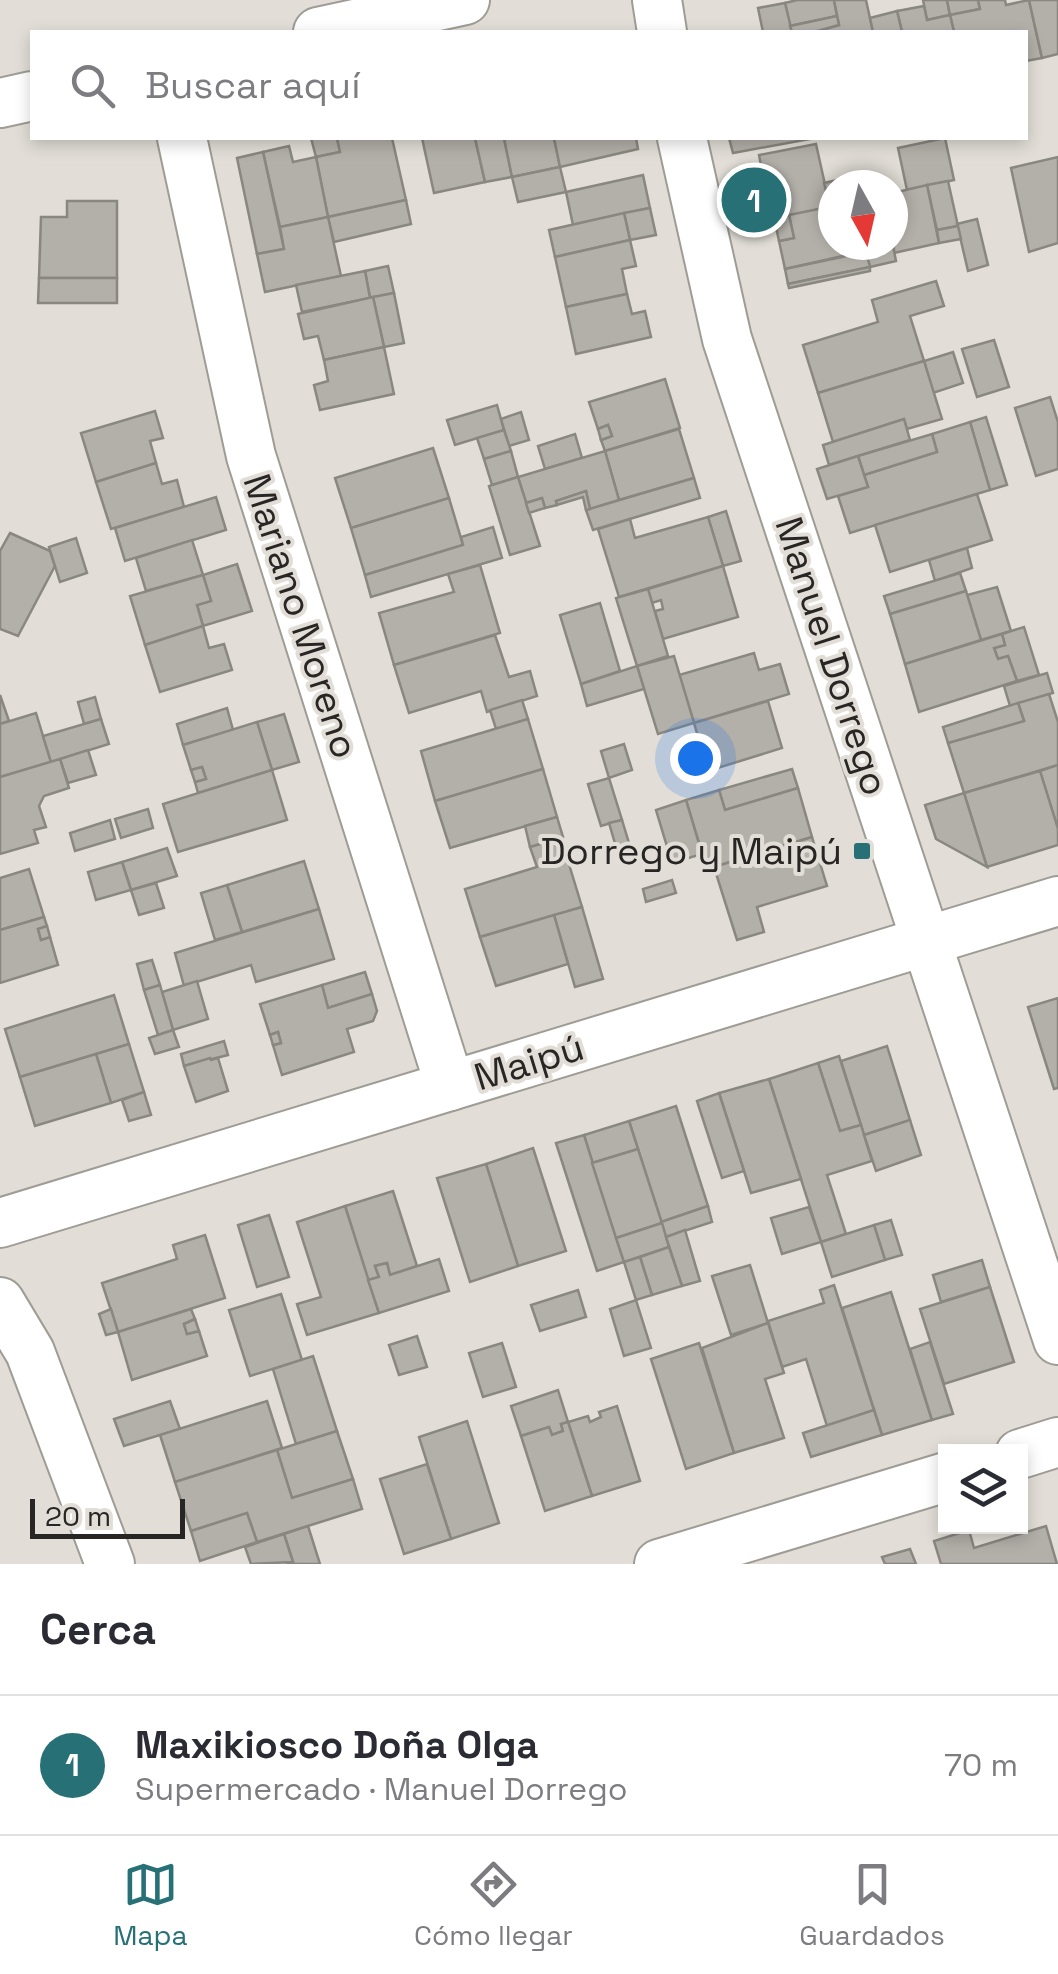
<!DOCTYPE html>
<html lang="es">
<meta charset="utf-8">
<style>
body{margin:0;font-family:"Space Grotesk",sans-serif;background:#f2f2f3;color:#2b2b33}
.controls{position:absolute;right:30px;bottom:30px;display:grid;overflow:hidden;border-radius:0px;box-shadow:0 5px 15px #0003}
.controls button{width:90px;height:90px;display:grid;place-items:center;padding:0;border:0;border-bottom:2px solid #e1e1e2;background:#fff;color:#2b2b33;font:50px sans-serif}
.compass{position:absolute;left:818px;top:170px;width:90px;height:90px;border-radius:50%;background:#fff;box-shadow:0 5px 15px #0003;rotate:172deg}
.scale{position:absolute;left:30px;bottom:25px;width:155px;box-sizing:border-box;padding-left:10px;border:5px solid #282624;border-top:0;font-size:28px;line-height:35px;white-space:nowrap;color:#282624;-webkit-text-stroke:8px #e2ded7;paint-order:stroke}
.you{position:absolute;left:695px;top:758px;width:35px;height:35px;margin:-25px;border:8px solid #fff;border-radius:50%;background:#1a73e8;box-shadow:0 0 0 15px #1a73e833}
.badge{display:grid;place-items:center;width:65px;height:65px;border-radius:50%;background:#277176;color:#fff;font-size:32px;font-weight:700}
.pin{position:absolute;translate:-50% -50%;border:5px solid #fff;box-shadow:0 2px 10px #0006}
.list{margin:0;padding:0;list-style:none}
h2{display:flex;justify-content:space-between;align-items:center;height:130px;margin:0;padding:0 40px;font-size:42px}
h2 small{font-size:32px;font-weight:400;color:#7c7c81}
.list li{display:grid;grid-template-columns:65px 1fr auto;gap:30px;align-items:center;box-sizing:border-box;height:140px;padding:0 40px;border-top:2px solid #e1e1e2}
.list b{display:block;font-size:38px;white-space:nowrap}
.list p{margin:0;font-size:32px;white-space:nowrap;color:#7c7c81}
.list em{font-size:32px;font-style:normal;color:#7c7c81}
.icon{flex:none;width:55px;height:55px;fill:none;stroke:currentColor;stroke-width:2;stroke-linecap:round;stroke-linejoin:round}
.map{position:relative;flex:none;width:1058px;height:1564px;overflow:hidden}
.search{position:absolute;background:#fff;box-shadow:0 5px 15px #0003;left:30px;right:30px;top:30px;height:110px;display:flex;align-items:center;gap:25px;box-sizing:border-box;padding:0 35px;border-radius:0px;color:#7c7c81;font-size:38px}
.sheet{height:270px;background:#fff}
nav{display:flex;justify-content:space-around;align-items:center;box-sizing:border-box;height:140px;border-top:2px solid #e1e1e2;background:#fff;font-size:28px;color:#7c7c81}
nav a{display:grid;justify-items:center;gap:5px}
nav .on{color:#277176}
.map>svg:first-child{display:block}
.building{fill:#b3afa9;stroke:#8a8680;stroke-width:2.5}
.lines{fill:none;stroke-linecap:round;stroke-linejoin:round}
.street-casing{stroke:#9f9c95;stroke-width:52}
.street{stroke:#fff;stroke-width:48}
.poi-dot{fill:#277176;stroke:#e2ded7;stroke-width:4}
.labels{text-anchor:middle;stroke-width:8;stroke-linejoin:round;paint-order:stroke}
.street-label{font-size:38px;fill:#282624;stroke:#e2ded7}
.poi-label{font-size:38px;fill:#282624;stroke:#e2ded7;text-anchor:end}
</style>
<div class="map">
<svg width="1058" height="1564" viewBox="0 0 1058 1564">
<rect width="100%" height="100%" fill="#e2ded7"/>
<g class="building">
<polygon points="797,0 834,0 837,16 790,26 785,3"/>
<polygon points="834,0 866,0 873,32 814,32 839,25"/>
<polygon points="923,0 947,0 950,15 927,20"/>
<polygon points="947,0 978,0 980,9 950,15"/>
<polygon points="978,0 1005,0 1006,5 1029,0 1042,58 1026,61 1026,32 954,32 950,15 980,9"/>
<polygon points="1029,0 1058,0 1058,54 1042,58"/>
<polygon points="785,3 792,32 763,32 758,8"/>
<polygon points="924,6 927,20 950,15 954,32 902,32 897,11"/>
<polygon points="897,11 902,32 873,32 870,18"/>
<polygon points="837,16 839,25 814,32 792,32 790,26"/>
<polygon points="311,138 337,138 340,152 316,157"/>
<polygon points="337,138 392,138 406,200 328,217 316,157 340,152"/>
<polygon points="422,138 475,138 485,182 434,193"/>
<polygon points="475,138 504,138 512,177 485,182"/>
<polygon points="504,138 554,138 560,167 512,177"/>
<polygon points="554,138 636,138 638,149 560,167"/>
<polygon points="729,138 815,138 733,153"/>
<polygon points="945,138 954,180 907,190 898,148"/>
<polygon points="816,144 830,207 749,224 738,176 762,171 759,155"/>
<polygon points="289,146 293,162 316,157 328,217 280,227 263,152"/>
<polygon points="263,152 284,249 257,254 237,158"/>
<polygon points="1058,157 1058,243 1029,252 1011,168"/>
<polygon points="560,167 566,192 518,202 512,177"/>
<polygon points="643,175 650,208 573,225 566,192"/>
<polygon points="855,176 857,185 833,185 833,206 830,207 824,183"/>
<polygon points="948,181 958,226 937,230 927,185"/>
<polygon points="927,185 939,243 894,253 893,193"/>
<polygon points="406,200 411,224 334,242 328,217"/>
<polygon points="67,201 117,201 117,278 39,278 41,217 67,217"/>
<polygon points="833,206 833,245 858,245 860,252 785,269 779,241 794,238 789,215"/>
<polygon points="650,208 656,235 630,240 624,213"/>
<polygon points="624,213 630,240 555,257 549,230"/>
<polygon points="789,215 794,238 779,241 774,218"/>
<polygon points="328,217 341,276 265,292 257,254 284,249 280,227"/>
<polygon points="977,219 988,265 968,271 957,224"/>
<polygon points="958,226 961,239 939,243 937,230"/>
<polygon points="630,240 636,266 622,269 627,294 566,307 555,257"/>
<polygon points="858,245 892,245 893,246 860,252"/>
<polygon points="893,246 896,261 870,267 866,252"/>
<polygon points="866,252 870,267 788,284 785,269"/>
<polygon points="388,266 394,293 370,298 365,271"/>
<polygon points="870,267 870,271 789,288 788,284"/>
<polygon points="365,271 370,298 302,312 296,285"/>
<polygon points="39,278 117,278 117,303 38,303"/>
<polygon points="936,281 944,306 910,316 924,361 818,393 803,345 878,322 872,300"/>
<polygon points="394,293 404,343 384,347 373,297"/>
<polygon points="627,294 632,314 645,311 651,337 576,354 566,307"/>
<polygon points="373,297 384,347 324,360 318,336 304,339 298,314"/>
<polygon points="994,340 1009,387 977,397 962,349"/>
<polygon points="384,347 394,394 320,410 314,385 328,381 324,360"/>
<polygon points="953,352 963,383 933,393 924,361"/>
<polygon points="924,361 942,419 907,429 904,419 833,442 818,393"/>
<polygon points="665,379 680,428 605,451 601,440 612,436 608,425 598,429 589,402"/>
<polygon points="1050,397 1058,422 1058,469 1036,476 1015,408"/>
<polygon points="497,405 504,430 455,445 447,420"/>
<polygon points="155,411 163,438 150,441 156,463 96,482 81,433"/>
<polygon points="521,412 529,440 509,446 501,419"/>
<polygon points="986,417 1007,485 990,490 970,422"/>
<polygon points="904,419 910,440 829,465 823,445"/>
<polygon points="970,422 990,490 850,533 838,496 868,487 864,475 937,452 932,434"/>
<polygon points="608,425 612,436 601,440 598,429"/>
<polygon points="679,429 694,478 619,500 605,451"/>
<polygon points="504,430 511,451 484,459 477,438"/>
<polygon points="575,434 582,458 545,469 538,446"/>
<polygon points="932,434 937,452 864,475 858,456"/>
<polygon points="433,448 449,498 351,528 335,478"/>
<polygon points="511,451 518,477 492,485 484,459"/>
<polygon points="605,451 619,500 590,509 586,491 556,501 557,505 545,508 542,498 526,503 518,477"/>
<polygon points="858,456 868,487 827,499 817,469"/>
<polygon points="156,463 162,484 177,480 184,507 111,529 96,482"/>
<polygon points="518,477 540,546 510,555 489,486"/>
<polygon points="694,478 700,498 593,530 586,510"/>
<polygon points="586,491 590,509 586,510 583,497 557,505 556,501"/>
<polygon points="977,494 992,540 890,572 875,525"/>
<polygon points="216,497 226,530 125,561 115,528"/>
<polygon points="449,498 463,545 365,575 351,528"/>
<polygon points="542,498 545,508 529,513 526,503"/>
<polygon points="726,511 741,561 723,566 708,517"/>
<polygon points="708,517 723,566 619,597 598,529 630,519 635,538"/>
<polygon points="493,527 502,558 371,597 365,575 463,545 461,537"/>
<polygon points="10,533 50,551 55,566 18,636 0,629 0,551"/>
<polygon points="76,538 87,573 60,582 49,547"/>
<polygon points="192,540 203,575 146,591 136,558"/>
<polygon points="967,548 972,568 935,581 929,560"/>
<polygon points="237,564 252,611 203,626 197,605 211,601 203,575"/>
<polygon points="480,565 500,633 394,665 379,613 454,592 448,574"/>
<polygon points="723,566 738,617 663,639 655,611 663,609 661,600 652,603 648,589"/>
<polygon points="960,573 966,591 890,614 884,596"/>
<polygon points="203,575 211,601 197,605 203,626 145,645 130,596"/>
<polygon points="997,587 1011,631 981,640 967,595"/>
<polygon points="648,589 668,656 637,666 616,598"/>
<polygon points="966,591 981,640 905,664 890,614"/>
<polygon points="600,603 620,671 581,684 560,615"/>
<polygon points="203,626 209,648 224,644 232,670 160,692 145,645"/>
<polygon points="1024,627 1039,675 1017,681 1008,656 998,659 994,648 1005,645 1002,634"/>
<polygon points="1002,634 1005,645 994,648 998,659 1008,656 1017,681 919,712 905,664"/>
<polygon points="495,635 509,677 530,671 537,696 487,712 481,691 409,713 394,665"/>
<polygon points="754,653 759,670 780,664 789,694 694,723 679,675"/>
<polygon points="674,656 694,723 658,734 637,666"/>
<polygon points="637,666 644,689 587,706 581,684"/>
<polygon points="1047,673 1053,693 1010,706 1004,686"/>
<polygon points="1049,694 1058,722 1058,765 964,793 948,743 1024,721 1018,703"/>
<polygon points="0,695 9,721 0,724"/>
<polygon points="95,697 101,719 84,724 78,702"/>
<polygon points="522,700 528,719 496,729 490,710"/>
<polygon points="768,701 782,748 708,771 694,723"/>
<polygon points="1018,703 1024,721 948,743 943,727"/>
<polygon points="227,708 233,730 183,745 177,724"/>
<polygon points="36,713 51,762 0,777 0,724"/>
<polygon points="284,714 299,762 272,770 257,722"/>
<polygon points="101,719 109,744 51,762 43,736"/>
<polygon points="528,719 543,769 435,801 421,751"/>
<polygon points="257,722 272,770 198,793 195,782 206,779 202,767 191,770 183,745"/>
<polygon points="624,744 632,770 609,778 601,751"/>
<polygon points="88,750 96,775 68,783 60,759"/>
<polygon points="60,759 69,788 44,796 39,806 46,827 34,830 38,843 0,854 0,777"/>
<polygon points="1058,765 1058,829 1040,771"/>
<polygon points="202,767 206,779 195,782 191,770"/>
<polygon points="543,769 557,817 450,848 435,801"/>
<polygon points="792,769 798,788 725,810 719,790"/>
<polygon points="272,770 287,820 178,852 163,804"/>
<polygon points="1040,771 1058,829 1058,845 987,867 964,793"/>
<polygon points="609,778 622,820 601,826 588,784"/>
<polygon points="798,788 812,837 707,869 686,800 719,790 725,810"/>
<polygon points="964,793 987,867 936,839 925,805"/>
<polygon points="686,800 702,854 672,863 656,810"/>
<polygon points="148,809 153,828 121,838 115,819"/>
<polygon points="557,817 563,837 530,847 525,826"/>
<polygon points="110,820 115,839 75,851 70,833"/>
<polygon points="622,820 632,853 619,857 609,823"/>
<polygon points="812,837 827,886 757,907 764,932 737,940 714,867"/>
<polygon points="561,838 582,907 480,937 465,889 537,867 530,847"/>
<polygon points="167,848 177,876 131,890 122,862"/>
<polygon points="304,861 319,909 242,932 227,885"/>
<polygon points="122,862 131,890 96,900 88,872"/>
<polygon points="29,869 44,917 0,930 0,878"/>
<polygon points="672,880 676,893 646,902 643,889"/>
<polygon points="156,883 164,908 139,915 131,890"/>
<polygon points="227,885 242,932 215,940 201,893"/>
<polygon points="582,907 603,979 575,987 554,915"/>
<polygon points="319,909 334,959 256,982 251,965 184,986 175,953"/>
<polygon points="554,915 568,964 496,986 480,937"/>
<polygon points="44,917 47,926 38,929 41,940 50,937 58,965 0,983 0,930"/>
<polygon points="47,926 50,937 41,940 38,929"/>
<polygon points="152,960 160,985 144,990 137,964"/>
<polygon points="365,972 372,994 328,1008 322,985"/>
<polygon points="197,981 208,1019 173,1030 162,992"/>
<polygon points="160,985 173,1030 158,1035 144,990"/>
<polygon points="322,985 328,1008 372,994 377,1011 373,1021 347,1029 354,1052 282,1075 273,1045 281,1043 278,1032 270,1035 260,1004"/>
<polygon points="114,995 129,1044 20,1077 5,1029"/>
<polygon points="1058,998 1058,1088 1054,1089 1028,1007"/>
<polygon points="173,1030 179,1047 155,1054 149,1038"/>
<polygon points="278,1032 281,1043 273,1045 270,1035"/>
<polygon points="224,1041 228,1055 184,1066 181,1054"/>
<polygon points="129,1044 144,1092 111,1103 96,1054"/>
<polygon points="887,1046 910,1120 864,1135 841,1061"/>
<polygon points="96,1054 111,1103 35,1126 20,1077"/>
<polygon points="839,1056 861,1125 840,1131 818,1063"/>
<polygon points="210,1058 211,1060 218,1058 228,1091 196,1102 184,1066"/>
<polygon points="818,1063 840,1131 861,1125 872,1161 827,1175 846,1234 821,1242 769,1079"/>
<polygon points="769,1079 801,1179 751,1193 719,1093"/>
<polygon points="144,1092 151,1115 129,1121 122,1100"/>
<polygon points="719,1093 744,1171 722,1178 697,1101"/>
<polygon points="676,1106 708,1206 661,1222 629,1121"/>
<polygon points="910,1120 921,1155 876,1171 864,1135"/>
<polygon points="629,1121 638,1149 592,1163 584,1135"/>
<polygon points="584,1135 624,1262 597,1271 556,1143"/>
<polygon points="533,1148 566,1251 518,1266 486,1164"/>
<polygon points="638,1149 662,1223 616,1238 592,1163"/>
<polygon points="486,1164 518,1266 470,1282 437,1178"/>
<polygon points="393,1191 417,1266 390,1275 387,1263 375,1266 379,1277 368,1280 345,1206"/>
<polygon points="345,1206 379,1313 307,1335 297,1304 321,1297 297,1222"/>
<polygon points="708,1206 712,1222 666,1237 661,1222"/>
<polygon points="809,1207 821,1242 782,1254 771,1218"/>
<polygon points="269,1215 289,1277 257,1287 238,1225"/>
<polygon points="891,1220 902,1255 885,1260 874,1225"/>
<polygon points="662,1223 669,1247 624,1262 616,1238"/>
<polygon points="874,1225 885,1260 832,1277 821,1242"/>
<polygon points="685,1230 700,1281 682,1286 666,1237"/>
<polygon points="205,1235 225,1298 118,1332 102,1283 177,1259 173,1245"/>
<polygon points="669,1247 682,1286 652,1295 640,1257"/>
<polygon points="640,1257 652,1295 636,1300 624,1262"/>
<polygon points="439,1259 449,1291 379,1313 368,1280 379,1277 375,1266 387,1263 390,1275"/>
<polygon points="982,1260 990,1287 941,1302 933,1275"/>
<polygon points="750,1265 768,1323 731,1335 712,1276"/>
<polygon points="834,1285 874,1410 827,1426 806,1359 782,1367 768,1321 824,1303 820,1290"/>
<polygon points="990,1287 1014,1362 944,1384 920,1309"/>
<polygon points="578,1290 586,1317 540,1331 531,1305"/>
<polygon points="891,1292 932,1420 882,1435 842,1308"/>
<polygon points="281,1294 302,1360 250,1376 229,1310"/>
<polygon points="636,1300 651,1348 624,1356 610,1309"/>
<polygon points="111,1309 118,1332 106,1335 99,1314"/>
<polygon points="191,1309 195,1319 184,1324 187,1334 199,1331 207,1356 132,1380 118,1332"/>
<polygon points="195,1319 199,1331 187,1334 184,1324"/>
<polygon points="768,1323 784,1373 765,1379 784,1438 734,1453 702,1348"/>
<polygon points="417,1336 427,1367 399,1375 389,1345"/>
<polygon points="930,1342 953,1414 932,1420 910,1349"/>
<polygon points="502,1343 516,1387 483,1397 469,1353"/>
<polygon points="699,1343 734,1453 686,1469 651,1359"/>
<polygon points="313,1356 337,1431 296,1444 273,1369"/>
<polygon points="558,1390 568,1422 561,1424 563,1431 552,1435 549,1427 521,1436 511,1406"/>
<polygon points="170,1401 180,1429 124,1446 114,1419"/>
<polygon points="267,1401 282,1448 175,1482 160,1435"/>
<polygon points="617,1406 640,1481 592,1496 568,1422 588,1416 590,1422 601,1417 599,1412"/>
<polygon points="874,1410 882,1435 811,1457 803,1433"/>
<polygon points="467,1421 499,1523 451,1539 419,1437"/>
<polygon points="568,1422 592,1496 545,1511 521,1436 549,1427 552,1435 563,1431 561,1424"/>
<polygon points="337,1431 353,1479 292,1498 277,1450"/>
<polygon points="277,1450 292,1498 353,1479 362,1509 257,1542 247,1513 191,1531 175,1482"/>
<polygon points="427,1464 451,1539 404,1554 380,1479"/>
<polygon points="247,1513 257,1542 200,1561 191,1531"/>
<polygon points="308,1526 320,1564 286,1564 293,1562 284,1534"/>
<polygon points="1046,1526 1057,1564 941,1564 934,1541 969,1530 974,1548"/>
<polygon points="284,1534 293,1562 251,1564 245,1547"/>
<polygon points="910,1549 916,1564 885,1564 882,1557"/>
</g>
<g class="lines">
<defs>
<g id="street">
<polyline points="657,0 662,32"/>
<polyline points="318,32 465,0"/>
<polyline points="0,103 32,96"/>
<polyline points="182,138 251,456 450,1086"/>
<polyline points="682,138 727,339 1058,1340"/>
<polyline points="0,1223 1058,901"/>
<polyline points="0,1302 30,1352 110,1564"/>
<polyline points="1020,1454 1058,1442"/>
<polyline points="659,1564 946,1477"/>
</g>
</defs>
<use href="#street" class="street-casing"/>
<use href="#street" class="street"/>
</g>
<rect class="poi-dot" x="852" y="841" width="20" height="20" rx="5"/>
<g class="labels">
<g class="street-label">
<text transform="translate(301 616) rotate(72)" y="13">Mariano Moreno</text>
<text transform="translate(832 656) rotate(72)" y="13">Manuel Dorrego</text>
<text transform="translate(529 1062) rotate(-17)" y="13">Maipú</text>
</g>
<g class="poi-label">
<text x="842" y="864">Dorrego y Maipú</text>
</g>
</g>
</svg>
<div class="controls">
<button><svg class="icon" aria-label="layers" viewBox="0 0 24 24"><path d="M12 4l9 5-9 5-9-5zM3 14l9 5 9-5"/></svg></button>
</div>
<svg class="compass" viewBox="-18 -18 36 36"><path d="M0-13l5 13h-10z" fill="#e53935"/><path d="M0 13l5-13h-10z" fill="#7c7c81"/></svg>
<div class="scale">20 m</div>
<div class="you"></div>
<div class="pin badge" style="left:754px;top:200px">1</div>
<div class="search"><svg class="icon" aria-label="search" viewBox="0 0 24 24"><circle cx="10" cy="10" r="6"/><path d="M15 15l6 6"/></svg>Buscar aquí</div>
</div>
<section class="sheet">
<h2>Cerca<small></small></h2>
<ul class="list">
<li><span class="badge">1</span><div><b>Maxikiosco Doña Olga</b><p>Supermercado · Manuel Dorrego</p></div><em>70 m</em></li>
</ul>
</section>
<nav>
<a class="on"><svg class="icon" aria-label="map" viewBox="0 0 24 24"><path d="M3 6l6-2 6 2 6-2v14l-6 2-6-2-6 2zM9 4v14M15 6v14"/></svg>Mapa</a>
<a><svg class="icon" aria-label="directions" viewBox="0 0 24 24"><path d="M12 3l9 9-9 9-9-9zM9 14v-3h6M13 9l2 2-2 2"/></svg>Cómo llegar</a>
<a><svg class="icon" aria-label="saved" viewBox="0 0 24 24"><path d="M7 4h10v16l-5-4-5 4z"/></svg>Guardados</a>
</nav>
